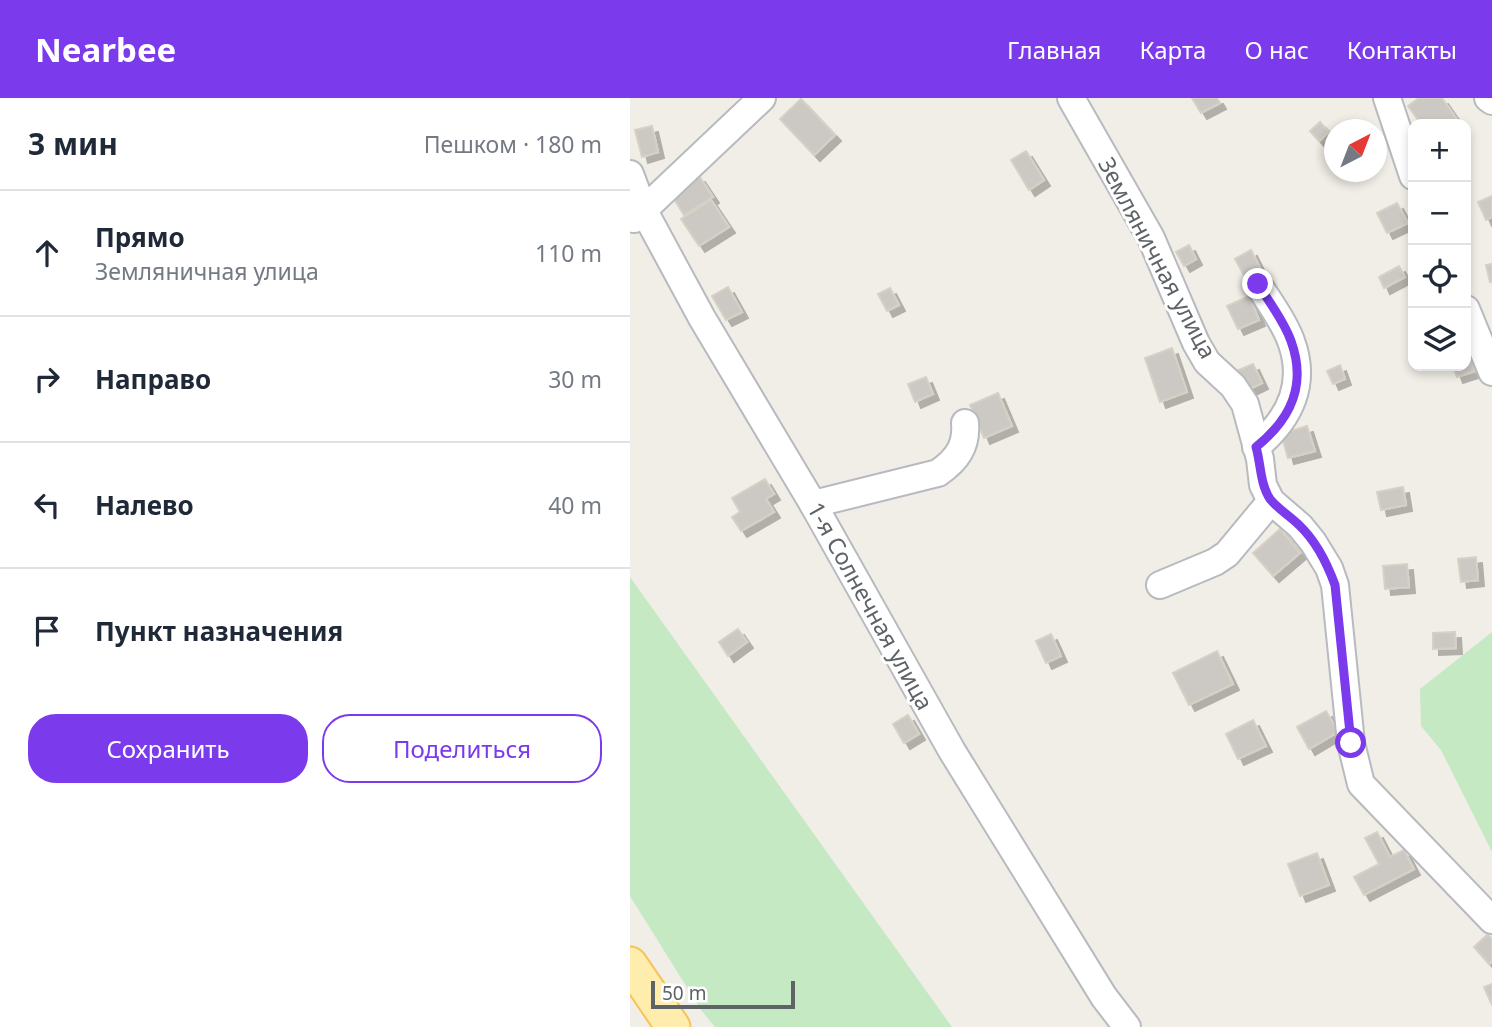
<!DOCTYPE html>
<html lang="ru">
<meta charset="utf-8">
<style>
body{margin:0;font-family:"Noto Sans",sans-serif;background:#f2f2f3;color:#1f2937}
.controls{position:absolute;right:21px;top:21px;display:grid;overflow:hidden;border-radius:14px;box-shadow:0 4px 10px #0003}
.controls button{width:63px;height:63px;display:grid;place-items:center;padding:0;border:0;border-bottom:2px solid #e0e1e3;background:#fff;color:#1f2937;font:35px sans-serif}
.compass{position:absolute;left:694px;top:21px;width:63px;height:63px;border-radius:50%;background:#fff;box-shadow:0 4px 10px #0003;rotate:42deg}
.scale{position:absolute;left:21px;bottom:18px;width:144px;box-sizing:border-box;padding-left:7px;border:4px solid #5e6368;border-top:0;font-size:19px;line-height:24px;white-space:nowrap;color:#5e6368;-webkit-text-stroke:5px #fff;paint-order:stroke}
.stop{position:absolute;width:21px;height:21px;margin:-16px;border:5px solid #7c3aed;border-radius:50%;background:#fff}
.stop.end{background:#7c3aed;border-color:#fff;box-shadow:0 2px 7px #0008}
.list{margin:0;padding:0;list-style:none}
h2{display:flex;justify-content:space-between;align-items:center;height:91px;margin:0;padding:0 28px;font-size:30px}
h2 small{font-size:23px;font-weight:400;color:#747a83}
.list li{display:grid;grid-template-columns:46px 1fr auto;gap:21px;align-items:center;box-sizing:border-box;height:126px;padding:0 28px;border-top:2px solid #e0e1e3}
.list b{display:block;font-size:26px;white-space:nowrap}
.list p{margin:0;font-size:23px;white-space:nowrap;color:#747a83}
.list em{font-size:23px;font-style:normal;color:#747a83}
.actions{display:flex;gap:14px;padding:21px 28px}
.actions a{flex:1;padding:16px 0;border:2px solid #7c3aed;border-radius:28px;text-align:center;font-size:24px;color:#7c3aed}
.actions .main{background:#7c3aed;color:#fff}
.icon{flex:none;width:38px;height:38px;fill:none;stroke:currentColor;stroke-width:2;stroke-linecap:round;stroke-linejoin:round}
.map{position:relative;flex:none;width:862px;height:929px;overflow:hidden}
header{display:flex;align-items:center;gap:42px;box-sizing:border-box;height:98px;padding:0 35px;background:#7c3aed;color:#fff}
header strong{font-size:33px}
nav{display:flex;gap:38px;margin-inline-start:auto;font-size:24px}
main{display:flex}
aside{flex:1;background:#fff}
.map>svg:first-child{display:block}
.green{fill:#c5e9c3}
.building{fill:#ccc9c4;stroke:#d6d0c5;stroke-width:2;filter:url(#shadow)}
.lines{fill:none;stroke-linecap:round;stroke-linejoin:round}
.minor-casing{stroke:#b7babe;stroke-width:30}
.major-casing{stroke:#f8c259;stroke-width:37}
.minor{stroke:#fff;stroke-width:26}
.major{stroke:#ffedae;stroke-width:33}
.route{stroke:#7c3aed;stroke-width:9}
.labels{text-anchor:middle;stroke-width:6;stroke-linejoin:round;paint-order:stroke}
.street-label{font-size:23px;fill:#5e6368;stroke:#fff}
</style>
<header>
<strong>Nearbee</strong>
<nav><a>Главная</a><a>Карта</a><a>О нас</a><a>Контакты</a></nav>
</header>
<main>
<aside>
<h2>3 мин<small>Пешком · 180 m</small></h2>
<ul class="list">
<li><svg class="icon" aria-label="ahead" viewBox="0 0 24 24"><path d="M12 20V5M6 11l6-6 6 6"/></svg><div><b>Прямо</b><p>Земляничная улица</p></div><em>110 m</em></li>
<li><svg class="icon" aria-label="right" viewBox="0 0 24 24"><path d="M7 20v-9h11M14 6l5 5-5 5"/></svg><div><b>Направо</b></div><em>30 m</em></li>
<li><svg class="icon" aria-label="left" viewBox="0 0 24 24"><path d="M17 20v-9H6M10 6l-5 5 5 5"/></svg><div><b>Налево</b></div><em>40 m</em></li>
<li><svg class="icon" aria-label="arrive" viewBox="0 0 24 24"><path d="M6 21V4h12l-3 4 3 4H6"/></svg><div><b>Пункт назначения</b></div></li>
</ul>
<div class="actions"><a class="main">Сохранить</a><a>Поделиться</a></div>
</aside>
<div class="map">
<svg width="862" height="929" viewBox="0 0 862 929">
<defs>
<filter id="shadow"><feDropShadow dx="6" dy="6" stdDeviation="0" flood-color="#0004"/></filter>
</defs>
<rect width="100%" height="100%" fill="#f1eee7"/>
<g class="green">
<polygon points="0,479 322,929 85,929 71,912 0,798"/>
<polygon points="862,534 862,754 811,652 791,628 790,591"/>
</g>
<g class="building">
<polygon points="562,0 587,0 590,5 571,15"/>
<polygon points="789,0 812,0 826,20 817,26 791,26 778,8"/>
<polygon points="171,1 205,37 184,57 150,21"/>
<polygon points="690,24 699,34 689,43 680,33"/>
<polygon points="22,28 28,54 12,59 5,32"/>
<polygon points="396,53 414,82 399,92 381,62"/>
<polygon points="69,78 83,99 54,117 41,96"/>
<polygon points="862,98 862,119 856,122 848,104"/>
<polygon points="81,102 99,129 69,148 51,121"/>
<polygon points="767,105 778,125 757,135 747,115"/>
<polygon points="559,147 566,161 554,168 546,154"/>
<polygon points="621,152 630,170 615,179 605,161"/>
<polygon points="862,166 862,184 860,184 856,167"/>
<polygon points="769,168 775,179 754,190 749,179"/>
<polygon points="98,189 112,214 96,222 82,198"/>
<polygon points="260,190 269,207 257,213 248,196"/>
<polygon points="619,198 629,222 608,231 597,208"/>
<polygon points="542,250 557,294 530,304 515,260"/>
<polygon points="841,259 845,273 827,279 823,268 836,268 836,261"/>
<polygon points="623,266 632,285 616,293 606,273"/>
<polygon points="710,267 715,281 703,286 697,273"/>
<polygon points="296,279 303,296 285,304 278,286"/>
<polygon points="368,295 382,328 354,340 340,307"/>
<polygon points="677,328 685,353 658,360 651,336"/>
<polygon points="135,381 144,396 136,401 144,414 111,433 102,419 110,414 102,400"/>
<polygon points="773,389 776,407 751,412 747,394"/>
<polygon points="650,431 670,455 643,478 623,455"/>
<polygon points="846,459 848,482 831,484 828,461"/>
<polygon points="777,466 779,489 755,491 753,468"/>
<polygon points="108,531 117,544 98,558 89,544"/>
<polygon points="825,534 826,550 803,551 803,535"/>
<polygon points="421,536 431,558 416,565 406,543"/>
<polygon points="587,553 603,586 559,607 543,575"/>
<polygon points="696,613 708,634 679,651 667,629"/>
<polygon points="278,617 289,636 274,645 263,626"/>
<polygon points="623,622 636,648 608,661 596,636"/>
<polygon points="747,734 760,759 774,752 784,771 734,797 724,779 749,766 735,740"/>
<polygon points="687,755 699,787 670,798 658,766"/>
<polygon points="858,836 862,841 862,863 859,866 844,849"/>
<polygon points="862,886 862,907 854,889"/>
</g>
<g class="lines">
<defs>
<g id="minor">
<polyline points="441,0 521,140 566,245 577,264 603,288 615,306 630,361 633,387 641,403 670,428 683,444 699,470 705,487 721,645 731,686 862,822"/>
<polyline points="757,0 783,78"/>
<polyline points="858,0 862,3"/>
<polyline points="0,76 13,111 72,220 183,406 322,653 474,899 497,929"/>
<polyline points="4,121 132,0"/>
<polyline points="836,211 862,274"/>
<path d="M626 349C660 321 677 286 661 243 654 223 639 204 628 186"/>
<path d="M183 406 308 375C327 362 337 348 335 325"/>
<polyline points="530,487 585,464 597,456 641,403"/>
</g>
<polyline id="major" points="0,866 43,929"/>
</defs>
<use href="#minor" class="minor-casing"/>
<use href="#major" class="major-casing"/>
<use href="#minor" class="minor"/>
<use href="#major" class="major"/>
</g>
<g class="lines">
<path class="route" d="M628 186C639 204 654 223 661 243 677 287 661 321 626 349 631 366 630 386 640 401 648 411 660 418 669 427 686 443 697 465 705 487L721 645"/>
</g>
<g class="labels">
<g class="street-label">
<text transform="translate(527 160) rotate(62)" y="8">Земляничная улица</text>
<text transform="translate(240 508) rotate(61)" y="8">1-я Солнечная улица</text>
</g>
</g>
</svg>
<div class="controls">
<button>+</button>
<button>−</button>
<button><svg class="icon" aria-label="locate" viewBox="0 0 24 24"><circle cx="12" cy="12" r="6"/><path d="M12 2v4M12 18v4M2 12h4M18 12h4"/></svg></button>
<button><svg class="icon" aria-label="layers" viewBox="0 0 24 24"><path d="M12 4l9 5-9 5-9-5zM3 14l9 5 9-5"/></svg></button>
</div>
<svg class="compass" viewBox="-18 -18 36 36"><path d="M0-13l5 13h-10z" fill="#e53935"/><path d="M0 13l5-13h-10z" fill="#747a83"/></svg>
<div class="scale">50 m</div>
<div class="stop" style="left:721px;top:645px"></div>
<div class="stop end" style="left:628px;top:186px"></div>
</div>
</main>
